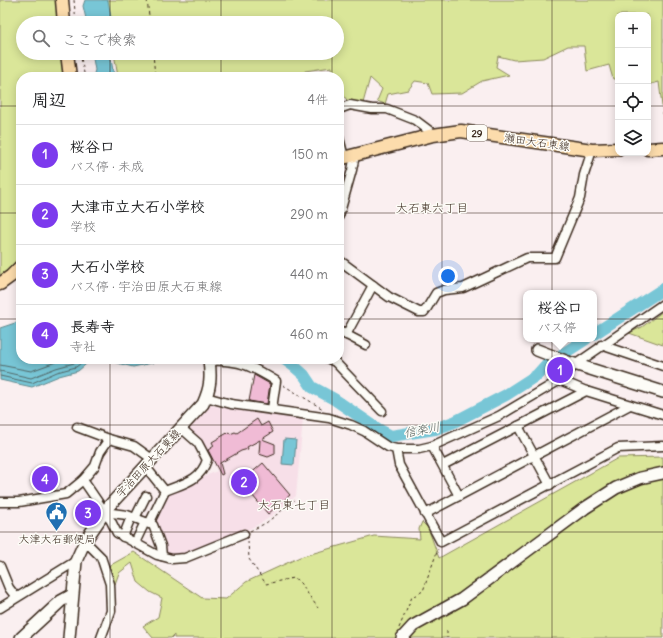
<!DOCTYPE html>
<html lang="ja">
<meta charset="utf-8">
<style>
body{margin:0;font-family:Delius,"Klee One",sans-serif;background:#f2f2f2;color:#202124}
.controls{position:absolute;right:12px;top:12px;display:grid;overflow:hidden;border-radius:8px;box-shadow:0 2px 10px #0003}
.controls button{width:36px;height:36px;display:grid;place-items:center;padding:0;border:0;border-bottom:1px solid #e0e0e0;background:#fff;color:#202124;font:20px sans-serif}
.you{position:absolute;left:448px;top:276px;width:14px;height:14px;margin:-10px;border:3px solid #fff;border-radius:50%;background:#1a73e8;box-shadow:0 0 0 6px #1a73e833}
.badge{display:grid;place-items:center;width:26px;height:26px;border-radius:50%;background:#7c3aed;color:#fff;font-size:13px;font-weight:700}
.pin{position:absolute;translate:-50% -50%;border:2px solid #fff;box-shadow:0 1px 4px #0006}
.popup{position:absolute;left:523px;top:290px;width:74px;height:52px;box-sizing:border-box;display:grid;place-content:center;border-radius:8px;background:#fff;filter:drop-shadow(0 1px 3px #0005);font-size:13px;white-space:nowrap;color:#757577}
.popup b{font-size:15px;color:#202124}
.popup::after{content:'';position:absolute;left:50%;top:100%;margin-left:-8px;border:8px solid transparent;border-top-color:#fff}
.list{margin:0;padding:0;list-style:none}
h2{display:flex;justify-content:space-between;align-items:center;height:52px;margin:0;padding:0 16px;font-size:17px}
h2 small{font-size:13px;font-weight:400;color:#757577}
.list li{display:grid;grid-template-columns:26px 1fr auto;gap:12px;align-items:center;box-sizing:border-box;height:60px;padding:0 16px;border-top:1px solid #e0e0e0}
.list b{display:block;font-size:15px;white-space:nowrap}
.list p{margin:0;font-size:13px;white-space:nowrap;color:#757577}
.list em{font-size:13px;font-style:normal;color:#757577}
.icon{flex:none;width:22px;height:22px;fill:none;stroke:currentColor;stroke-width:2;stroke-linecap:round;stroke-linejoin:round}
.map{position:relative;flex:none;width:663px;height:638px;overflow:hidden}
.search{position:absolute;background:#fff;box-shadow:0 2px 10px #0003;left:16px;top:16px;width:328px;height:44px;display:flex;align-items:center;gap:10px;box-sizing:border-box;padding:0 14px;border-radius:22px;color:#757577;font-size:15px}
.panel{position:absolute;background:#fff;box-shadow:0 2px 10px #0003;left:16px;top:72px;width:328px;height:292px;border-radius:16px}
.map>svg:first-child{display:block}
.built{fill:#f7dfe8}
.green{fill:#dae699;stroke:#8a885c}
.water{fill:#78c6d6;stroke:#60888c}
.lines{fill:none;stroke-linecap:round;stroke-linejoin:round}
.shore{stroke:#536868;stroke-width:1}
.river{stroke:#78c6d6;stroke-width:12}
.building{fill:#f0bbd5;stroke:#3b2a1e}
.street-casing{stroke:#3b2a1e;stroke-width:11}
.secondary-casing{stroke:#3b2a1e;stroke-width:14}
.primary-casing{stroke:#3b2a1e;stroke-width:15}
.path{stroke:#3b2a1e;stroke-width:1;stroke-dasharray:3 3;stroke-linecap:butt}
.street{stroke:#fdfcf7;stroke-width:8}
.secondary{stroke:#fdfcf7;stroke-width:11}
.primary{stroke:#fcdcac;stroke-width:12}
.grid{fill:none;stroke:#3b2a1e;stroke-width:1;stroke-opacity:0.55}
.labels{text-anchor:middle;stroke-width:3;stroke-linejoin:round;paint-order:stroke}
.shield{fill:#fdfcf7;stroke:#75695f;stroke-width:1}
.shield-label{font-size:10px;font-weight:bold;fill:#3b2a1e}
.street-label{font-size:11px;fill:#3b2a1e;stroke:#fdfcf7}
.poi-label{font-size:11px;fill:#3b2a1e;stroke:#fdfcf7}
.neighbourhood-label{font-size:12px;fill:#3b2a1e;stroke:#fdfcf7}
.water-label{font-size:12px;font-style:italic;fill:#4d5955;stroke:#fdfcf7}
</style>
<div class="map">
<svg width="663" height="638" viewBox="0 0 663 638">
<rect width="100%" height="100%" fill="#faeff0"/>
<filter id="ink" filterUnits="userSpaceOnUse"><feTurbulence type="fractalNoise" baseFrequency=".025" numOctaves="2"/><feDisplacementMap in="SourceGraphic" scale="8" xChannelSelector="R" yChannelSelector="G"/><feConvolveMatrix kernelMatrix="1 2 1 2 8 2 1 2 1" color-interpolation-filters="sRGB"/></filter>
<g filter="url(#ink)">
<polygon class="built" points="211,405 224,408 303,419 296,496 266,520 242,533 186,556 167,555 153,520 166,493 217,471 202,441 186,428 208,406"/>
<g class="green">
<polygon points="0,0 58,0 59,23 23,23 23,53 63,53 65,77 21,77 21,257 11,271 0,279"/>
<polygon points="102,0 663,0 663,114 659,82 648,85 648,15 618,15 618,79 613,79 609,65 587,71 584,46 568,46 543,58 514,60 498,56 496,67 509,75 482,81 462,93 432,94 428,83 415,81 408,90 388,94 385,104 377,101 382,89 370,78 363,103 349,103 339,89 339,77 333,77 332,67 305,71 303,77 118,77 114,53 337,53 337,23 108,23"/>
<polygon points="663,311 663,345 629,333 642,327"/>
<polygon points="663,457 663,638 174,638 174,635 171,638 153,638 143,626 158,617 162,598 150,592 138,582 132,563 119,573 115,584 109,566 134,552 202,598 226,599 246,582 300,557 374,536 420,539 419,529 422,522 428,528 439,558 618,458"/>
</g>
<g class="water">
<polygon points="85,0 108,0 112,23 87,23 83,6"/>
<polygon points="92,53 110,53 113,71 116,77 93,77 95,70"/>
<polygon points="21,321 21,359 92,359 78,371 59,376 32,387 0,380 0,328"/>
<polygon points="101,359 171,359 133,367"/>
<polygon points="284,439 296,440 294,465 282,464"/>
</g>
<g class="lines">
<g class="shore">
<polyline points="117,359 133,363 156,359"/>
<polyline points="0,365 31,371 64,359"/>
<polyline points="0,371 31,378 56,368 74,363 78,359"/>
<polyline points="0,376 32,383 57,372 76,367 86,359"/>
</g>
<g class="river">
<polyline points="594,334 663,289"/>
<polyline points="284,359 295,367 304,375 312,387 334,399 378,429 391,436 435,429 454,422 506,395 537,375 546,365 586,339"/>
</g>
</g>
<g class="building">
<polygon points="254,375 270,384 267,404 249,401"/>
<polygon points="257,419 261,426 268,422 273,432 262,439 275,444 275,454 268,457 259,454 260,440 247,447 248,449 241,451 220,463 223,474 221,475 208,450 214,446 212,442 229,432 230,434 235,432 237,433"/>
<polygon points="263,463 290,495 268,514 241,482"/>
</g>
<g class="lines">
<defs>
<g id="street">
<polyline points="339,109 350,105 372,109 387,109 415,120 431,132 433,135"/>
<polyline points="339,138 344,157"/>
<polyline points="339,216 352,170 355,155"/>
<polyline points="339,260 389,297 419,312 424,312 427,308 436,293 444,290 463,288 527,258 555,258 580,198 584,175 592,150"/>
<polyline points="339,331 366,345"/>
<polyline points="346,335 373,285"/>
<polyline points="601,345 663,366"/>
<polyline points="329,359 335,362 382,411"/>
<path d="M209 361C239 359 251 366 276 381L272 409"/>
<polyline points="560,380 586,391 663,415"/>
<polyline points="206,397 231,404 329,418 351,425 364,431 388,447 396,449 419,449 432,446 499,416 560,380 576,364 663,304"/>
<polyline points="518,426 550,485"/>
<polyline points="77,427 109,439 134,446 152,459"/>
<polyline points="432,446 459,496"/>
<polyline points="396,449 399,465 441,542 618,448 663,446"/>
<polyline points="443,465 586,391"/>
<polyline points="145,466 165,491 149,524"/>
<polyline points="83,480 111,521 117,533 157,555 172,559 185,558 244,534"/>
<path d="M165 491C184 483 200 481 207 460L198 443 181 428"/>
<polyline points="0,502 19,502 66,494 83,480 95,466 100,452 109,439"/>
<polyline points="104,512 127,515 153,525 161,546 162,556"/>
<polyline points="425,514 630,405"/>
<polyline points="135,518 146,496"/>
<polyline points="123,537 131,517"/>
<polyline points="85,541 101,557 110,584 111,611 101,638"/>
<polyline points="135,543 145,522"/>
<polyline points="0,566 9,588 16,597"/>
<polyline points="0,608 76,561"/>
</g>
<g id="secondary">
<polyline points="537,350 568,362 663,392"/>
<polyline points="21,638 61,601 72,595"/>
<path d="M69 638 76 561 85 541 109 506 203 404C211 387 211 377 209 359"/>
<polyline points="402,638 413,626 462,599 585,508 616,488 640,478 663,473"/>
</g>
<g id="primary">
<polyline points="62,0 64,23"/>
<polyline points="67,53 70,77"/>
<polyline points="648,149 663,148"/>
<polyline points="339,159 433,135 461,131 592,150 618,149"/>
<polyline points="0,284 11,276 21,266"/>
</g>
</defs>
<use href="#street" class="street-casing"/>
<use href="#secondary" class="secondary-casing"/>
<use href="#primary" class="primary-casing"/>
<g class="path">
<polyline points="74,0 76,23"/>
<polyline points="147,0 150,23"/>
<polyline points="80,53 84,73 83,77"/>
<polyline points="153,53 155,77"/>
<polyline points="283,385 323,409"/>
<polyline points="250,531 266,523 295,500"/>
<polyline points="248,541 249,559 266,584 293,578 298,580 318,608"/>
<polyline points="399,628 412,597 423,591 438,549"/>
<polyline points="447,631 447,638"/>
</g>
<use href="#street" class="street"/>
<use href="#secondary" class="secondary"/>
<use href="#primary" class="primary"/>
</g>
</g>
<path class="grid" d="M110 0V23M221 0V23M332 0V23M442 0V638M552 0V638M110 53V77M221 53V77M332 53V77M0 106H21M339 106H618M648 106H663M0 213H21M339 213H663M0 319H21M339 319H663M110 359V638M221 359V638M332 359V638M0 425H663M0 532H663"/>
<defs>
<symbol id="civic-pin" viewBox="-11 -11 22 30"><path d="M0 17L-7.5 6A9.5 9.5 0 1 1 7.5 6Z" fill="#1f6fb2" stroke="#fdfcf7"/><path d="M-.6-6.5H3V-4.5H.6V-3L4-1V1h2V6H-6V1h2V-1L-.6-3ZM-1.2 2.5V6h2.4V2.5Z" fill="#fff"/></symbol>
</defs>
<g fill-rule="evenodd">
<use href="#civic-pin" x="44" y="500" width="25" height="34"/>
</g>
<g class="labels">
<rect class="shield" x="467" y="125" width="20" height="16" rx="3"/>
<g class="shield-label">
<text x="477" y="137">29</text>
</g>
<g class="street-label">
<text transform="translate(537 142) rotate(8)" y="4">瀬田大石東線</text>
<text transform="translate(148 463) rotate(-47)" y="4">宇治田原大石東線</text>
</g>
<g class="poi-label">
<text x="57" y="543">大津大石郵便局</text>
</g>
<g class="neighbourhood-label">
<text x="432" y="212">大石東六丁目</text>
<text x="294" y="509">大石東七丁目</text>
</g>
<g class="water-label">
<text transform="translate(422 430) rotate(-11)" y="4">信楽川</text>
</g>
</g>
</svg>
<div class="controls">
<button>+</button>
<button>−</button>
<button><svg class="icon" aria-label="locate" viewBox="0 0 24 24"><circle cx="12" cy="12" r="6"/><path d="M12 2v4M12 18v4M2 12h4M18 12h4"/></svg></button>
<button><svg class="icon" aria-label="layers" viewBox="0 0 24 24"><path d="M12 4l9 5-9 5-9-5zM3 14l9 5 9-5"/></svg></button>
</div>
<div class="you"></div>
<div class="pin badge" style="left:560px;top:370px">1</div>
<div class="popup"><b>桜谷口</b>バス停</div>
<div class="pin badge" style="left:244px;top:482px">2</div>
<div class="pin badge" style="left:88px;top:513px">3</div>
<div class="pin badge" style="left:45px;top:479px">4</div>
<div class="search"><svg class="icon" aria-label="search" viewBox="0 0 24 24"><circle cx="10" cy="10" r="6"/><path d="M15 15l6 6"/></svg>ここで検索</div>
<section class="panel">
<h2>周辺<small>4件</small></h2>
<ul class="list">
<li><span class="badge">1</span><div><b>桜谷口</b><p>バス停 · 未成</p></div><em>150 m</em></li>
<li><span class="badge">2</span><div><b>大津市立大石小学校</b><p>学校</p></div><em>290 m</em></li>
<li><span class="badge">3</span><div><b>大石小学校</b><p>バス停 · 宇治田原大石東線</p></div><em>440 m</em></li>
<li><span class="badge">4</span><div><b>長寿寺</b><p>寺社</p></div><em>460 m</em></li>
</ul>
</section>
</div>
